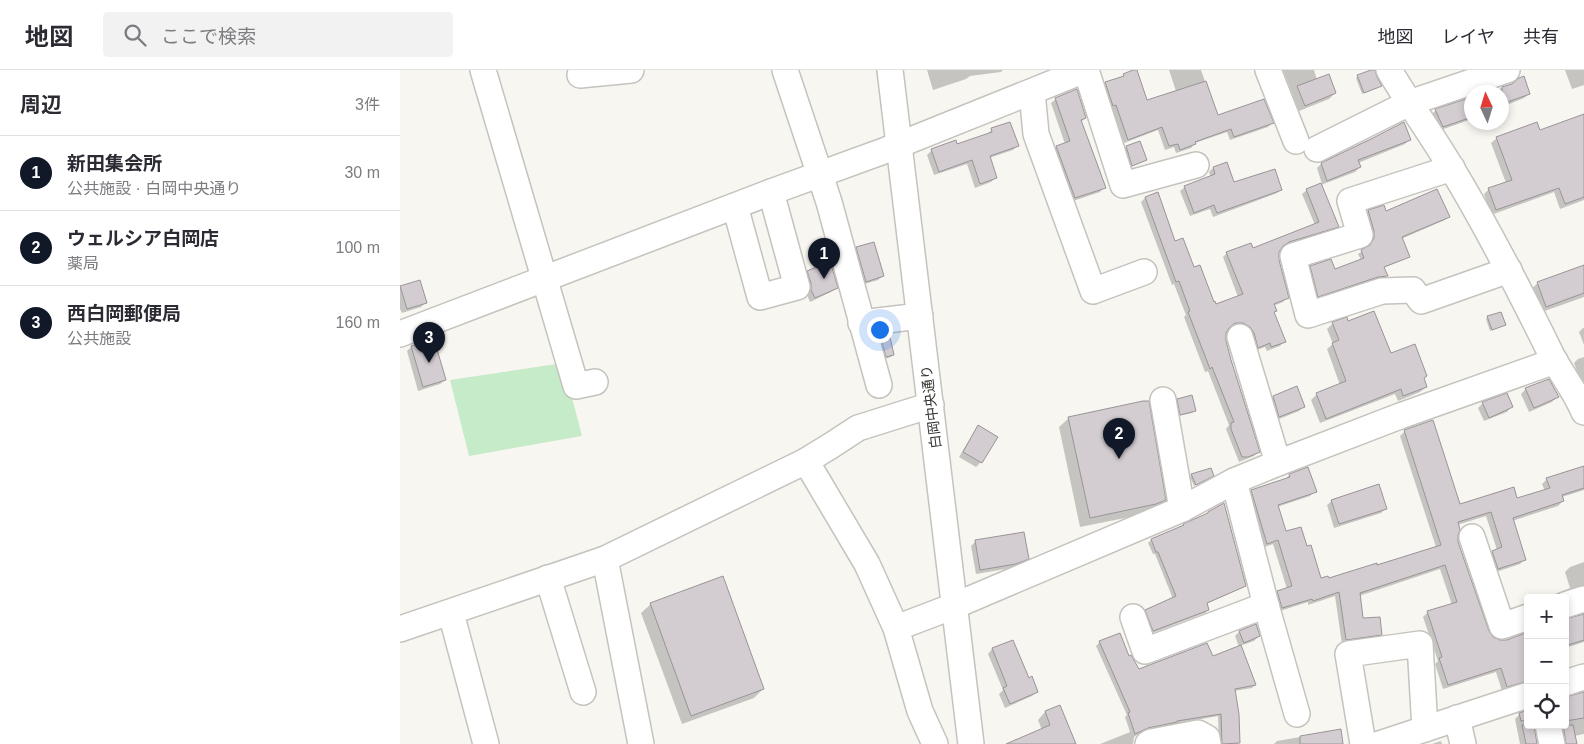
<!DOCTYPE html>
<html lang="ja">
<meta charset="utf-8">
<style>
body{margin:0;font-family:Helvetica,"Noto Sans JP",sans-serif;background:#f2f2f3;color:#2b2b33}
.controls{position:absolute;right:15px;bottom:15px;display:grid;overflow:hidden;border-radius:5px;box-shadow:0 2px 8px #0003}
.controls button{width:45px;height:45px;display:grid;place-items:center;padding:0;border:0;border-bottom:1px solid #e1e1e2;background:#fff;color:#2b2b33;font:25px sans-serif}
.compass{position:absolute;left:1064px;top:15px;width:45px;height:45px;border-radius:50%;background:#fff;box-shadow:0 2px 8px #0003;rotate:356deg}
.you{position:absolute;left:479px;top:259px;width:18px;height:18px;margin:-12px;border:4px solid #fff;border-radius:50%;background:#1a73e8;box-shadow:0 0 0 8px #1a73e833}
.badge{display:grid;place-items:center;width:32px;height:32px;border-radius:50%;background:#111827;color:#fff;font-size:16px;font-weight:700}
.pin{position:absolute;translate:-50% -41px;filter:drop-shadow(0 1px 2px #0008)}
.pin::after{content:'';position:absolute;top:26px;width:18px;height:15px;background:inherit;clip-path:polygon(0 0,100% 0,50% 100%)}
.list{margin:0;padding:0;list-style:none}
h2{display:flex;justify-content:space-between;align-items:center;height:65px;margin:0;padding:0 20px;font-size:21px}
h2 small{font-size:16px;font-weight:400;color:#7c7c81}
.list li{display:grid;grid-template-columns:32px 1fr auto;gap:15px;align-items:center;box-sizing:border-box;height:75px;padding:0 20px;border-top:1px solid #e1e1e2}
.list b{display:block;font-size:19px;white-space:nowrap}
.list p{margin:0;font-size:16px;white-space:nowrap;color:#7c7c81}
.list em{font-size:16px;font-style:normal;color:#7c7c81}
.icon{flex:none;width:28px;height:28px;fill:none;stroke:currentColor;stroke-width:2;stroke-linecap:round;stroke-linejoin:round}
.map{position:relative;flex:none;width:1184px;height:674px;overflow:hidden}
header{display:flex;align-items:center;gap:30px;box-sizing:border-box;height:70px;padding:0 25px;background:#fff;border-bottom:1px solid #e1e1e2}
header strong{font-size:24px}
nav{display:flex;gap:28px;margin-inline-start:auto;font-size:18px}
.search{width:350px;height:45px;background:#f2f2f3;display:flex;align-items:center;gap:12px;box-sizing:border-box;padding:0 18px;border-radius:5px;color:#7c7c81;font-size:19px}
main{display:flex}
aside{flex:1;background:#fff}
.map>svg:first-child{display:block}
.green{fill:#c6ebc8}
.shadow{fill:#0003}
.building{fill:#d3cdd2;stroke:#999498}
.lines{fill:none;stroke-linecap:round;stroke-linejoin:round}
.minor-casing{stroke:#c5c3bd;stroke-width:28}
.minor{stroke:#fff;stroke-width:25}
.labels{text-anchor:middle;stroke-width:5;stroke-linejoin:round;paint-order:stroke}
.street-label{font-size:14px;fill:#343431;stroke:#fff}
</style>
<header>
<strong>地図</strong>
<div class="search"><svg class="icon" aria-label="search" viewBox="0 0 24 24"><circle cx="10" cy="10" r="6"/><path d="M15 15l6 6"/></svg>ここで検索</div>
<nav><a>地図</a><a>レイヤ</a><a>共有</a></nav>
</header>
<main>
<aside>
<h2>周辺<small>3件</small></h2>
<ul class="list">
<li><span class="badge">1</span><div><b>新田集会所</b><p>公共施設 · 白岡中央通り</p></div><em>30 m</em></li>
<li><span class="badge">2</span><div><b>ウェルシア白岡店</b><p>薬局</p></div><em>100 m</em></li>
<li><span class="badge">3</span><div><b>西白岡郵便局</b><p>公共施設</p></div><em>160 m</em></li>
</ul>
</aside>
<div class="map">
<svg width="1184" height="674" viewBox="0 0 1184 674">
<rect width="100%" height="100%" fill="#f8f6f0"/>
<polygon class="green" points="163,293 182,366 69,386 50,310"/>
<g class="shadow">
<polygon points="527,0 603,0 601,2 570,6 566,9 533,20"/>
<polygon points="769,0 801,0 817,46 872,53 868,57 830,70 827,62 795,73 791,78 776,83 774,77 765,80 758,60 724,73 712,38 709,39 702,17 706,14 720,9 724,5 746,31 776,21"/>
<polygon points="875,0 914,0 917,10 935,23 929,29 899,41 883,0 876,3"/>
<polygon points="1165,0 1184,0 1184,15 1172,19"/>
<polygon points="958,6 980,16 962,24 956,8"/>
<polygon points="1109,16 1129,24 1124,28 1102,37 1102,22 1089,22"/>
<polygon points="1072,28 1072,49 1038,61 1031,45 1036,40"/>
<polygon points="656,29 685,48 681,52 704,117 700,122 670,132 652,81 656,77 665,74 651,33"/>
<polygon points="1184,45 1184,130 1160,139 1154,122 1091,145 1084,124 1089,119 1106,113 1091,73 1097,68 1139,62"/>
<polygon points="592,60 617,76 613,80 589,88 596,107 591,112 575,118 567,94 534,105 527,85 532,80 556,76 587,64"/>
<polygon points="1010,69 1005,74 958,93 960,97 955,102 921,115 937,156 933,161 880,178 878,182 878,190 887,227 883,232 873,236 875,241 873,243 885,271 880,276 867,281 865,277 854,281 838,257 830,257 825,263 825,271 858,382 854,386 839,392 826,359 829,355 808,301 805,302 784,247 786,245 774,214 772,215 741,132 745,128 774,173 794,198 815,236 838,227 823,187 827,183 852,180 915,155 902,124 907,120 922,114 917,98 921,94"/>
<polygon points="740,73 746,90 730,97 724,79"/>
<polygon points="813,98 833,114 881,119 877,123 813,147 810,139 790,146 780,121 785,117 811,107 809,102"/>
<polygon points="983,137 986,142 1048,147 1045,150 1001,169 1008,186 1005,189 983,198 986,206 983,209 974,210 915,229 908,200 911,197 934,201 961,190 958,184 969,177 972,172 971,164 965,144 968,141"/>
<polygon points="457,178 483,206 478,210 461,215 452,183"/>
<polygon points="1184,196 1184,227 1139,243 1130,220 1138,213"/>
<polygon points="408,202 436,217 431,222 410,232 407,225 403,207"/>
<polygon points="19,211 26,232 21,237 2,243 0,239 0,218"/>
<polygon points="1088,247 1104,255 1090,261 1086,249"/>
<polygon points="948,252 1023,309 1026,317 1020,322 998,331 995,324 920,353 911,330 917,324 940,315 927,279 933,274 927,259 933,253"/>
<polygon points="1183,258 1184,258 1184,275 1179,262"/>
<polygon points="482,270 493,285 491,287 484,289 480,272"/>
<polygon points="11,277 45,310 40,314 18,321 7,281"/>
<polygon points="1184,287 1184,311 1181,312 1174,293 1178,289"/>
<polygon points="1148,310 1157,327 1152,332 1129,342 1121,324 1125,320"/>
<polygon points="873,327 903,337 899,341 874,351 869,332"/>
<polygon points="778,330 794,341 792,343 778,346 776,332"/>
<polygon points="1083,333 1111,337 1107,342 1084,351 1078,338"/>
<polygon points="669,348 765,430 755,439 745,444 680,457 659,357"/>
<polygon points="579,357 596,367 581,392 576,397 559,387 574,362"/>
<polygon points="1005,361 1059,436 1116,430 1145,421 1142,414 1147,409 1184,397 1184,420 1162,427 1163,431 1158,436 1112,451 1124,490 1120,494 1093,503 1088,487 1092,482 1097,480 1086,446 1057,455 1057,472 1087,561 1092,568 1100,571 1107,571 1128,564 1128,616 1102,621 1096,602 1043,619 1035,594 1038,591 1023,547 1028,542 1052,535 1040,499 959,526 962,550 981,564 976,569 942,574 935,526 908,535 908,532 877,542 873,527 878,522 887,519 873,474 862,478 847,425 852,421 885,410 889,405 915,421 910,426 877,437 885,463 920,509 928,510 1036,477 1000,366"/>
<polygon points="792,405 810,407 794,416 790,407"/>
<polygon points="932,431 985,439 981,443 934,458 927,435"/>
<polygon points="808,443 845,515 842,518 806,534 808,540 805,543 750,564 743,544 746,541 773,529 755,484 753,484 748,473 751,470 805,445"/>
<polygon points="576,471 627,488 623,493 611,498 576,504 571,476"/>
<polygon points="1184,492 1184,520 1174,520 1152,528 1145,528 1170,518 1165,502 1170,497"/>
<polygon points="251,534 363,619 354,628 282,654 241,543"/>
<polygon points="1184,545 1184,572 1165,578 1165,550"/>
<polygon points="839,562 859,566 854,571 840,576 855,615 852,618 834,621 838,644 838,674 819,674 818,646 774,654 772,655 743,661 734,667 733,674 700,674 730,662 725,647 727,645 696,576 700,572 728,587 739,600 812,588 839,577 835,566"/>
<polygon points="612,571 628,609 637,622 632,626 605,638 599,624 603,620 588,584 592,579"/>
<polygon points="1184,623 1184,664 1174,666 1175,674 1161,674 1157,655 1165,655 1165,628"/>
<polygon points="659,637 675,674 618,674 642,660 638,650 645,642"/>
<polygon points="1128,642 1128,655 1136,674 1120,674 1115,649 1120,644"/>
<polygon points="940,660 942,674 874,674 877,671"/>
<polygon points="1041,671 1042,674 1032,674"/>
</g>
<g class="building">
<polygon points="733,0 737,0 747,30 806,11 818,45 864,29 874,53 834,67 831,59 795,72 796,74 780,80 778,74 769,76 762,57 728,70 716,35 713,36 705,12 724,6 723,4"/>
<polygon points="971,0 975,0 977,7 982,16 964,23 957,5"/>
<polygon points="929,4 936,23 905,36 897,16"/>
<polygon points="1124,6 1130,24 1102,34 1102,17 1112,14 1119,8"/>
<polygon points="677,19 686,48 681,50 706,118 675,128 656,76 670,71 655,28"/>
<polygon points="1072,27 1072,47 1043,57 1035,39"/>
<polygon points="1184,44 1184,127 1165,134 1159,118 1096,140 1088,118 1112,110 1096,67 1137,52 1140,60"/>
<polygon points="610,52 619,76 590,86 597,108 580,114 572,90 539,102 531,79 556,70 557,74 592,62 591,58"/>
<polygon points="1004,52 1011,70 958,90 961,97 927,111 921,93 973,68"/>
<polygon points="740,71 747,90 732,96 726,76"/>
<polygon points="827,92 834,112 875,99 882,120 817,143 814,135 794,143 784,116 815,104 813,97"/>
<polygon points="921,113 939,157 889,172 883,176 879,182 879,190 889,228 874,234 877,241 874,242 886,272 871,277 870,273 858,278 854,263 850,257 843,253 835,253 829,258 826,263 826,271 831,290 860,382 848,387 842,387 831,359 831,353 834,352 812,297 810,299 788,242 790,241 779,211 776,212 745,127 758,122 775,171 783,168 794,197 800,195 814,232 815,231 816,234 843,224 826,182 851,173 853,178 919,152 906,119"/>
<polygon points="1037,119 1050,147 1002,167 1010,187 984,197 988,206 978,207 918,227 910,196 931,189 935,199 964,188 961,180 970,175 974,168 974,161 968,140 984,135 986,141"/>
<polygon points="474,172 484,206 466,212 456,177"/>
<polygon points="430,191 438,218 415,228 411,220 411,213 407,201"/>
<polygon points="1184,195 1184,223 1146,237 1137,212"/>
<polygon points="20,210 27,233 7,239 0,216"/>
<polygon points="974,241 991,283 1015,274 1027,306 1024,308 1027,317 1003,326 1001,319 926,349 916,323 946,311 932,273 939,270 932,252 947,247 948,251"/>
<polygon points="1101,242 1106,255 1092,260 1087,246"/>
<polygon points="490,267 494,285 486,287 481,269"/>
<polygon points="34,269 46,310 23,317 11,276"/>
<polygon points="1149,309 1159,327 1134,338 1125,318"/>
<polygon points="897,316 905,337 879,347 873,326"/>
<polygon points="1107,323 1113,337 1089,348 1082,332"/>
<polygon points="792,325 796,341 780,345 777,329"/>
<polygon points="743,331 749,331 766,430 756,434 690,448 668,347"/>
<polygon points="1033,350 1060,434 1114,417 1117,428 1150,418 1146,408 1184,396 1184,418 1162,425 1164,431 1113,448 1126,490 1098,499 1092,481 1102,477 1091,442 1058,452 1060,460 1058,465 1058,472 1089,561 1093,567 1100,570 1107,570 1128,562 1128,611 1107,617 1101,598 1048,615 1039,588 1042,587 1027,541 1057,532 1045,495 960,523 963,548 980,547 982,565 946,570 939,522 913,531 912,529 882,538 877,521 892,516 878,470 867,474 851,420 890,407 889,404 908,397 917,422 878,435 886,461 901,457 907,476 911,475 921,508 928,506 929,508 977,493 977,495 1041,475 1004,360"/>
<polygon points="578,355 598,367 582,393 563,382"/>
<polygon points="811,398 814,406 796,415 791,404"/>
<polygon points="979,414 987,439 939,454 931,430"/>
<polygon points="824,433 846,516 807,533 809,540 753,561 745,540 776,526 758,482 756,482 751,469 784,455 783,454 808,443 808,442"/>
<polygon points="624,462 629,489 616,494 580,500 575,470"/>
<polygon points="323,506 364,619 291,646 250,533"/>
<polygon points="1184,544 1184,570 1165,576 1165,549"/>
<polygon points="856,554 860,566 844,573 839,561"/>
<polygon points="720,563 729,586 731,585 739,599 807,573 813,586 841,575 856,615 835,619 839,644 840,673 822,674 821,644 777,651 777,652 748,658 735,664 728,643 730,642 699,571"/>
<polygon points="613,570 629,608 632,606 638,622 610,634 603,618 607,616 592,578"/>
<polygon points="1184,622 1184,648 1165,651 1165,627"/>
<polygon points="660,635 676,674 606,674 650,655 645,641"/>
<polygon points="1128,640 1128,650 1121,651 1119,643"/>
<polygon points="1122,655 1134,655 1137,674 1126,674"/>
<polygon points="1163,655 1173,655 1177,674 1166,674"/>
<polygon points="941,659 943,674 900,674 900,666"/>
</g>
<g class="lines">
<defs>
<g id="minor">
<polyline points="83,0 176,316 195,312"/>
<polyline points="385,0 429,132 479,315"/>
<polyline points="490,0 571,674"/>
<polyline points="686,0 723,115 796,95"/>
<polyline points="868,0 896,71"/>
<path d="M989 0C1009 34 1032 65 1052 99 1089 160 1121 223 1152 286 1162 305 1176 322 1184 342"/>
<polyline points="180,5 231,0"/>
<polyline points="632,22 636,64 693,221 744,202"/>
<polyline points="917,79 1009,33 1107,0"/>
<polyline points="1052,98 950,131 960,165 893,186 908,245 982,221 1013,220 1021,231 1109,200"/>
<polyline points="335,136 360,227 397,217 371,122"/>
<polyline points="461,253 520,246"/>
<polyline points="0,264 371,122 481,82 685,0"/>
<polyline points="840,267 878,393"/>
<polyline points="763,330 782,439"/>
<polyline points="406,391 467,494 496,558 520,641 535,674"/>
<polyline points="834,411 866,535 897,644"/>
<polyline points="1072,467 1102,556 1128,547"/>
<polyline points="205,489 241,674"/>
<polyline points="148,508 183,622"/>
<polyline points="1165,535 1184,529"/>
<polyline points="51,543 86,674"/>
<polyline points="733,547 745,581 866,535"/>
<polyline points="496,558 554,536 782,439 834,411 878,393 1000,346 1155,291"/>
<polyline points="0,559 205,489 406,391 432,375 458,358 531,335"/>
<polyline points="1165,613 1184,607"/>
<polyline points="1057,648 1063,674"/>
<polyline points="1148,655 1152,674"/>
<polyline points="748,674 751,672 798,663 807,668 808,674"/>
<polyline points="963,674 948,584 1020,574 1025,659"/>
<polyline points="979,674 1128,625"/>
</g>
</defs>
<use href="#minor" class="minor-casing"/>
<use href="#minor" class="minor"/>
</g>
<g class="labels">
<g class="street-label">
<text transform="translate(531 337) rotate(-97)" y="5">白岡中央通り</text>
</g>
</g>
</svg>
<div class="controls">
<button>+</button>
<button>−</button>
<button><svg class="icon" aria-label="locate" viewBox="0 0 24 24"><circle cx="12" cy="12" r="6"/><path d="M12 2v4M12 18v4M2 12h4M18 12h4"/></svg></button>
</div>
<svg class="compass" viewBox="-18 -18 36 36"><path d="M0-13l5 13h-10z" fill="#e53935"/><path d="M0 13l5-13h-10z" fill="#7c7c81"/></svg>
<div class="you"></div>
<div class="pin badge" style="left:424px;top:209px">1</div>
<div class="pin badge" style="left:719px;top:389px">2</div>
<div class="pin badge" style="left:29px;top:293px">3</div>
</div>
</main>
